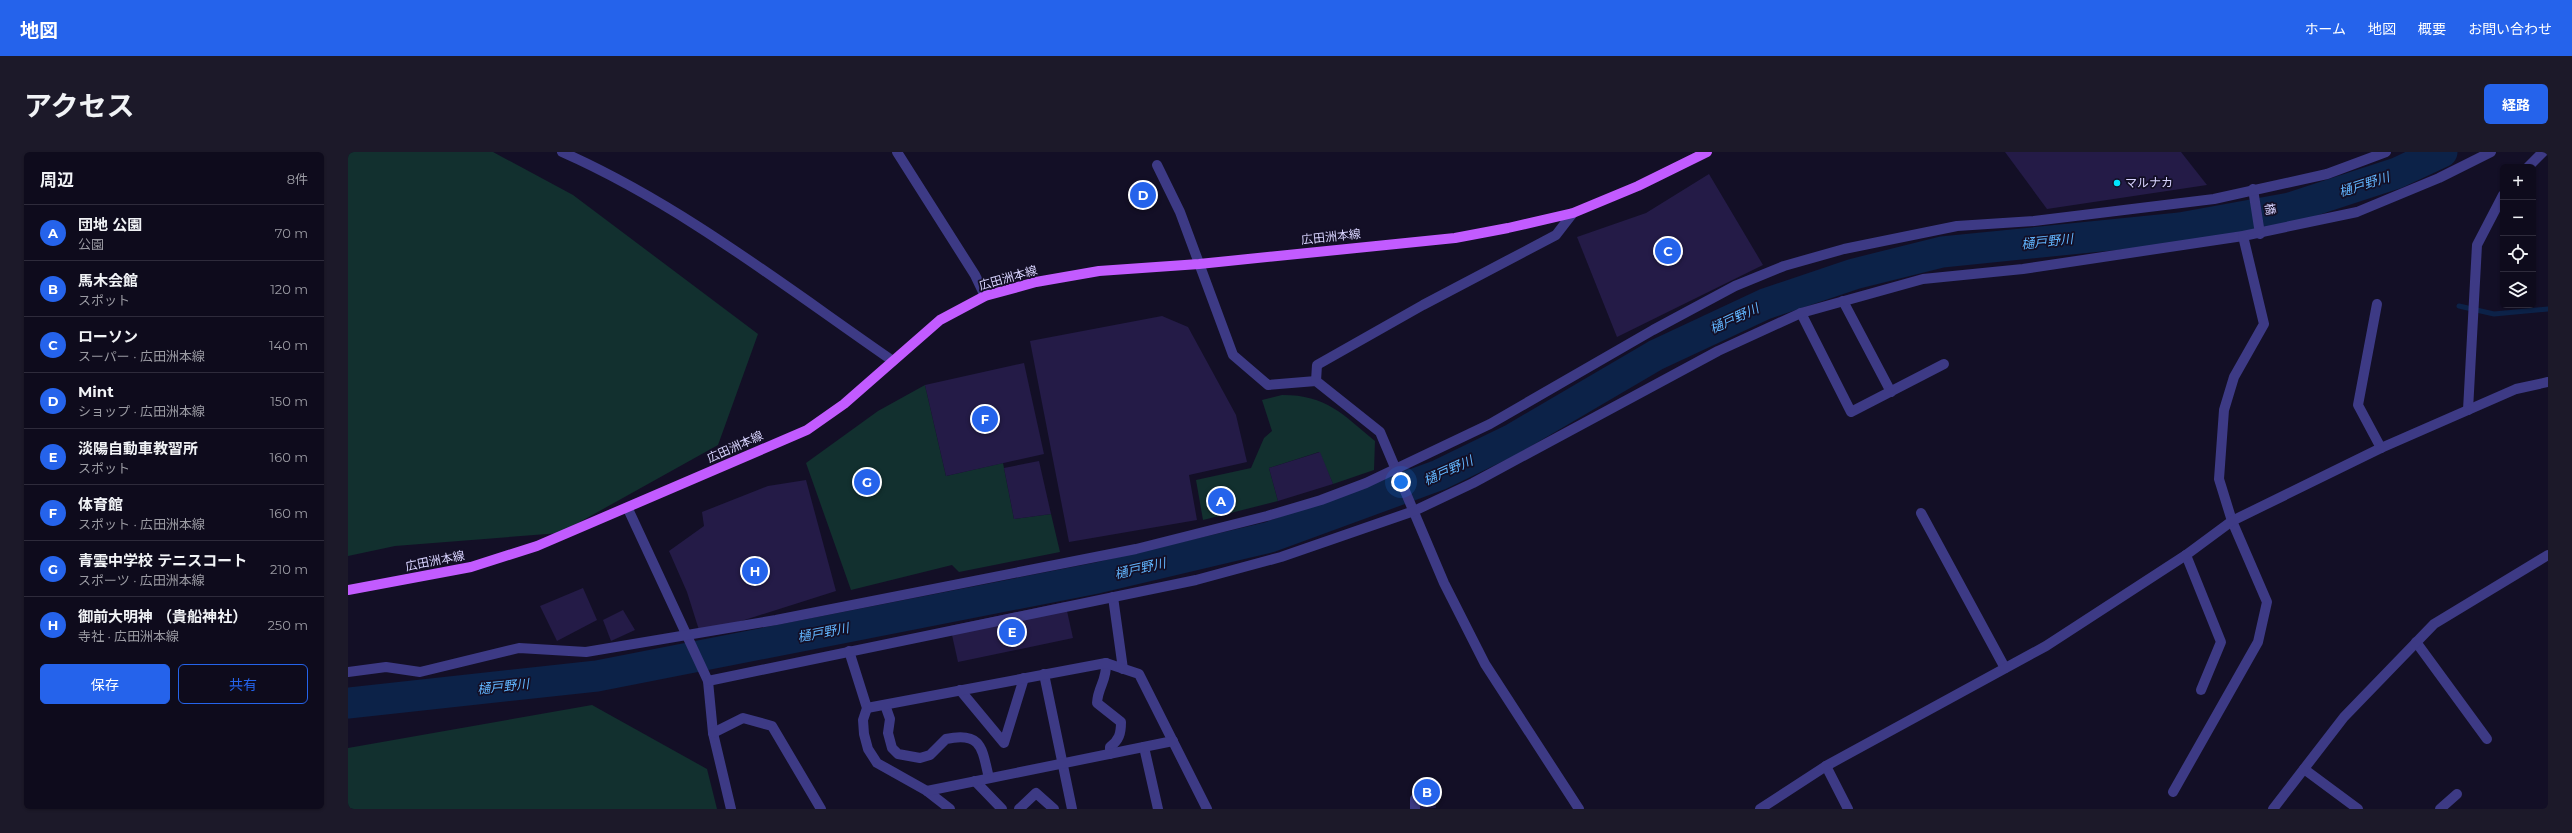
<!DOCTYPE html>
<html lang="ja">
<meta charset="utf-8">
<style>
body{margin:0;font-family:Montserrat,"Noto Sans JP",sans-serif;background:#1c1929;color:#f1f3f6}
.controls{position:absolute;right:12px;top:12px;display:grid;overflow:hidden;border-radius:6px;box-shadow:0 1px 3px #0004}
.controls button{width:36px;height:36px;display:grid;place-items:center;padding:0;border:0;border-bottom:1px solid #2e2b3b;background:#0e0b1c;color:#f1f3f6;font:20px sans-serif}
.you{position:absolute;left:1053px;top:330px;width:14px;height:14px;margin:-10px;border:3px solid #fff;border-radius:50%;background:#1a73e8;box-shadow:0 0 0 6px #1a73e833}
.badge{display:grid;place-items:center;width:26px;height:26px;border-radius:50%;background:#2563eb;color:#fff;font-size:13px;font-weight:700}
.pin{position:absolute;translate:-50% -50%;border:2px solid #fff;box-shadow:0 1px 4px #0006}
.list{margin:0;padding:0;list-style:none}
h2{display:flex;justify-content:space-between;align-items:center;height:52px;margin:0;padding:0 16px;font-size:17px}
h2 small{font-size:13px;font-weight:400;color:#9b9ba3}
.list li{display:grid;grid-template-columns:26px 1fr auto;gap:12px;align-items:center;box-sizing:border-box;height:56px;padding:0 16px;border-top:1px solid #2e2b3b}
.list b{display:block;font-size:15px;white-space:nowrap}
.list p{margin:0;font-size:13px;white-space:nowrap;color:#9b9ba3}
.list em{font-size:13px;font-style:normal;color:#9b9ba3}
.actions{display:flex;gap:8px;padding:12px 16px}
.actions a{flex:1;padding:9px 0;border:1px solid #2563eb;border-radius:6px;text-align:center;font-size:14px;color:#2563eb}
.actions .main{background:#2563eb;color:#fff}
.icon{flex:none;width:22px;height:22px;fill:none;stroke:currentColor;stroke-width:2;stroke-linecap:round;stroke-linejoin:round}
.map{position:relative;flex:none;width:2200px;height:657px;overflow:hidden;border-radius:6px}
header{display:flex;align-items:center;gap:24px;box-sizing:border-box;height:56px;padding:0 20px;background:#2563eb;color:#fff}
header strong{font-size:19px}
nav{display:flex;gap:22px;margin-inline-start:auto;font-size:14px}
.intro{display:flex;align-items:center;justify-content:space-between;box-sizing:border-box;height:96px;padding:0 24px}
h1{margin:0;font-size:28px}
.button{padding:10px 18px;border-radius:6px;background:#2563eb;color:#fff;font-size:14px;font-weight:700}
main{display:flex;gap:24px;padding:0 24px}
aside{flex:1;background:#0e0b1c;border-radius:6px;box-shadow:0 1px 3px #0004}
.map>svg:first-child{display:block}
.green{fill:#12302f}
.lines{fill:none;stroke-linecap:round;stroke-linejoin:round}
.stream{stroke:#0c2248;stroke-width:5}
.river{stroke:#0c2248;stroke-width:31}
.building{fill:#241b47}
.minor{stroke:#3d3a85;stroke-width:10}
.major{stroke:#c25bff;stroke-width:10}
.poi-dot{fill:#00e5ff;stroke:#130f26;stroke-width:1.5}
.labels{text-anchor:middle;stroke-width:3.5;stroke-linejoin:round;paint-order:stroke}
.poi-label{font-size:12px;fill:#d9d4ff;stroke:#130f26;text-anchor:start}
.street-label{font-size:12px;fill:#d9d4ff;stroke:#130f26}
.water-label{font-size:13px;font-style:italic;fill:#62b6ff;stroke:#130f26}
</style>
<header>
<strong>地図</strong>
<nav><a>ホーム</a><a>地図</a><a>概要</a><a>お問い合わせ</a></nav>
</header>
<div class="intro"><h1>アクセス</h1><a class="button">経路</a></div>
<main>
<aside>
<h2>周辺<small>8件</small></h2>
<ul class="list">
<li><span class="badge">A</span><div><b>団地 公園</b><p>公園</p></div><em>70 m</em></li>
<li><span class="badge">B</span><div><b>馬木会館</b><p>スポット</p></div><em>120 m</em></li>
<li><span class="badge">C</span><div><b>ローソン</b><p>スーパー · 広田洲本線</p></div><em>140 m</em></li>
<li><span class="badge">D</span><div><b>Mint</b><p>ショップ · 広田洲本線</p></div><em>150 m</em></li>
<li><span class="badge">E</span><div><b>淡陽自動車教習所</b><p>スポット</p></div><em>160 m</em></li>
<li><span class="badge">F</span><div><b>体育館</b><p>スポット · 広田洲本線</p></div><em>160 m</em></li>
<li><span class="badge">G</span><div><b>青雲中学校 テニスコート</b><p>スポーツ · 広田洲本線</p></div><em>210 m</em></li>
<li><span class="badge">H</span><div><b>御前大明神 （貴船神社）</b><p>寺社 · 広田洲本線</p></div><em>250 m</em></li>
</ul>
<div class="actions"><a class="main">保存</a><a>共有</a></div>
</aside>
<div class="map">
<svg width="2200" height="657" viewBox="0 0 2200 657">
<rect width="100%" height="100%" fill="#130f26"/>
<g class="green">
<polygon points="0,0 145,0 225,43 410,182 370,293 212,381 47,394 0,404"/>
<polygon points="577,233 598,324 655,311 666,367 703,362 712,400 611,420 604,413 503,438 458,311 530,259"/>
<path d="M934 243C979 243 994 262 1027 289L1026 318 985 332 971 300 921 316 930 349 855 368 848 328 903 316 916 286 924 279 914 248Z"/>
<polygon points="244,553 359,617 369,657 0,657 0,596"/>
</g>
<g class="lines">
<polyline class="stream" points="2111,154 2146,162 2200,157"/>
<polyline class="river" points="0,551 249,524 749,426 922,385 1091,323 1163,288 1308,203 1417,152 1506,122 1594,100 1832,76 1942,56 2049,21 2094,0"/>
</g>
<g class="building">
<polygon points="1657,0 1833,0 1859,33 1699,57"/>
<polygon points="1361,22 1415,113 1269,185 1229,85 1298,61"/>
<polygon points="814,164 840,175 888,263 899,310 841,323 849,368 721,390 682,189"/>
<polygon points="676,211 696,302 598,324 577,233"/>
<polygon points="972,300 985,332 930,349 921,316"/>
<polygon points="691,309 703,362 666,367 656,316"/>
<polygon points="458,328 488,439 387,471 351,478 339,440 321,399 356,374 354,360 420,334"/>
<polygon points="235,436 249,468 209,489 192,454"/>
<polygon points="717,450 725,486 610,510 602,474"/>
<polygon points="275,458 287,478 263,489 255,468"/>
<polygon points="1085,633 1088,656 1072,657 1071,635"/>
</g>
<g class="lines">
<g class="minor">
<path d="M214 0C332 52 439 136 545 209"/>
<polyline points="549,0 627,123 637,144"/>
<polyline points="809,13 832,60 885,203 920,233 968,229 1032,280 1096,431 1137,512 1231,657"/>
<polyline points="2180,15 2195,0"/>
<polyline points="1905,37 1912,82"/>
<polyline points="1495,149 1543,240"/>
<polyline points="2029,152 2010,253 2033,296"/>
<polyline points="1453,161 1503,260 1596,212"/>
<polyline points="968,229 969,213 1075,153 1208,83 1225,61"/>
<polyline points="2120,258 2129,93 2155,43"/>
<polyline points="280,357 360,529 365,581 383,657"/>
<polyline points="1573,361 1657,516"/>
<polyline points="1838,403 1873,490 1853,538"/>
<polyline points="765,445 775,517"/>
<polyline points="2068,490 2139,587"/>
<polyline points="501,499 519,556 515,568 516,582 520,597 529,611 579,639 602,657"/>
<path d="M758 511C759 529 750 534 749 551L773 570C773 582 771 588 762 595V602"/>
<polyline points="0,520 38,515 72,520 171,496 238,500 428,468 788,397 919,364 973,348 1018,331 1142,272 1305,178 1387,134 1436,114 1496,97 1609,74 1686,69 1866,47 1979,22 2038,0"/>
<polyline points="696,522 724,657"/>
<polyline points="360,529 848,428 933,405 1066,359 1125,331 1370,199 1453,161 1575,127 1675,117 1895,84 2009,60 2091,26 2143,0"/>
<polyline points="612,538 656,591 676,526"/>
<path d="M537 553 542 567 540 581 544 596 550 602 572 606 582 603 598 587C635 579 634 598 641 626"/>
<polyline points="519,556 758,511 791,522 859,657"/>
<polyline points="365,581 395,566 424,574 473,657"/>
<polyline points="796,595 810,657"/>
<polyline points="1478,614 1500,657"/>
<polyline points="1956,617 2010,657"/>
<polyline points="627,629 654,657"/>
<polyline points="579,639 825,589"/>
<polyline points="1825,640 1910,490 1919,450 1884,369 1871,327 1876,258 1886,225 1916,172 1895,84"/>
<polyline points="671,657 688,641 706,657"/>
<polyline points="1067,657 1067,647"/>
<polyline points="1412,657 1478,614 1698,494 1838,403 1884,369 2033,296 2168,237 2200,230"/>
<polyline points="1925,657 1996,565 2086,472 2200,403"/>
<polyline points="2092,657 2109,642"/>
</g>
<polyline class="major" points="0,438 123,415 189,394 459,278 496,252 592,168 637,144 688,130 751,119 851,112 1107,86 1160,76 1225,61 1290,34 1359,0"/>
</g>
<circle class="poi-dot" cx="1769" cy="31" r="4"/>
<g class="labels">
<g class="poi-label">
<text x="1777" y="35">マルナカ</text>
</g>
<g class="street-label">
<text transform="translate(1922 57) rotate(81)" y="4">橋</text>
<text transform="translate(983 85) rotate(-6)" y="4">広田洲本線</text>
<text transform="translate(660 126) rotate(-16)" y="4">広田洲本線</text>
<text transform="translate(387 295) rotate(-24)" y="4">広田洲本線</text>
<text transform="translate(87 409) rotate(-11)" y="4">広田洲本線</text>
</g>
<g class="water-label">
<text transform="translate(2016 32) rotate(-18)" y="5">樋戸野川</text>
<text transform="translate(1699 89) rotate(-6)" y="5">樋戸野川</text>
<text transform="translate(1386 166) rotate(-25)" y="5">樋戸野川</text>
<text transform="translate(1100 318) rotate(-24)" y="5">樋戸野川</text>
<text transform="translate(792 416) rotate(-13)" y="5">樋戸野川</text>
<text transform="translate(475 480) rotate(-11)" y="5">樋戸野川</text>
<text transform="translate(155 534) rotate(-6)" y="5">樋戸野川</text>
</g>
</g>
</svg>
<div class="controls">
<button>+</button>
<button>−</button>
<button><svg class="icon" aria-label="locate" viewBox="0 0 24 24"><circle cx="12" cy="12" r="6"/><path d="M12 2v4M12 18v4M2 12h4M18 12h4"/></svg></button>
<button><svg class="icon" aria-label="layers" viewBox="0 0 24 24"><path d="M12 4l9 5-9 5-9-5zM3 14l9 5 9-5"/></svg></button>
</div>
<div class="you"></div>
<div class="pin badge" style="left:873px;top:349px">A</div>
<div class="pin badge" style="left:1079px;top:640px">B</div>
<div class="pin badge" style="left:1320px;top:99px">C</div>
<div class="pin badge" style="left:795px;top:43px">D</div>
<div class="pin badge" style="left:664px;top:480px">E</div>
<div class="pin badge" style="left:637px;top:267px">F</div>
<div class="pin badge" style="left:519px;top:330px">G</div>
<div class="pin badge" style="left:407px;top:419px">H</div>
</div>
</main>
